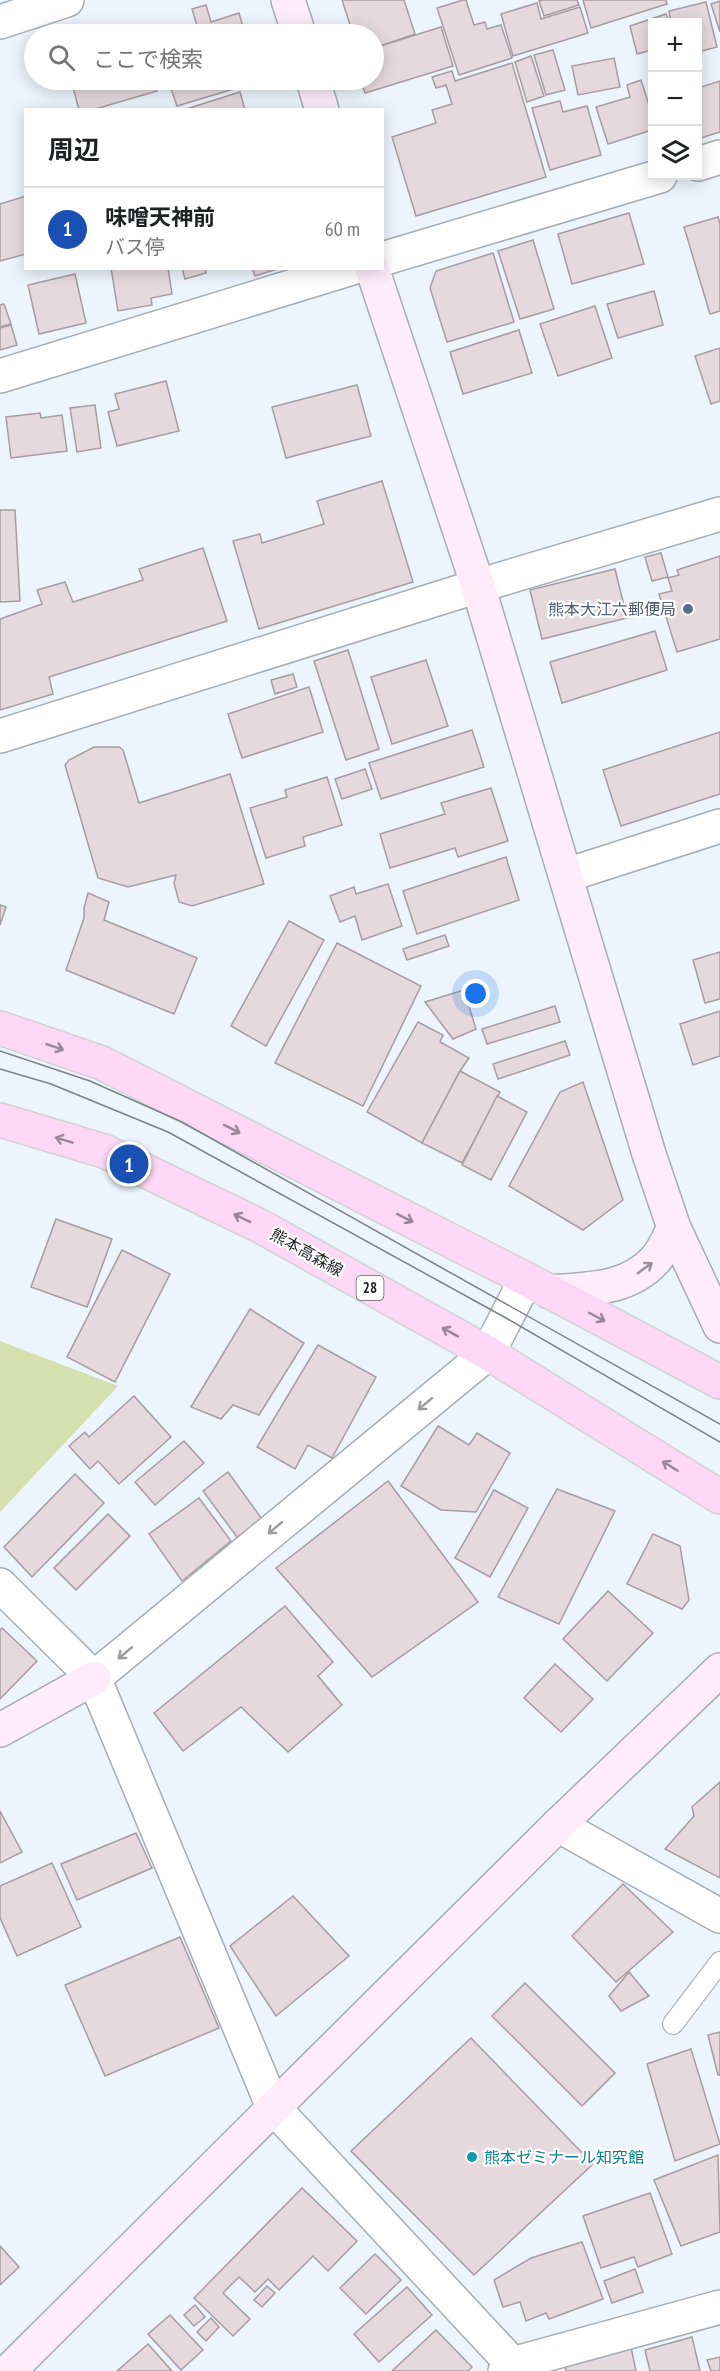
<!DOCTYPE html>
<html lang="ja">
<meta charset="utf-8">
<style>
body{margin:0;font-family:"PT Sans Narrow","Noto Sans JP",sans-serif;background:#f6f6f6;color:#202124}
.controls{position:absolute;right:18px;top:18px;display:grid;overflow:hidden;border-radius:0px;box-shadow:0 3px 15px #0003}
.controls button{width:54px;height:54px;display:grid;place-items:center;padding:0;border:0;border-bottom:2px solid #e0e0e0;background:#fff;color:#202124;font:30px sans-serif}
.you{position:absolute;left:476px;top:994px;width:21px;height:21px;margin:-15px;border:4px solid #fff;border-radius:50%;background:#1a73e8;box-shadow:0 0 0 9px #1a73e833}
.badge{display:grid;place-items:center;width:39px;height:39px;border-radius:50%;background:#5a5926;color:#fff;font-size:20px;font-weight:700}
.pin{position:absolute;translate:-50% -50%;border:3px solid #fff;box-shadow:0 2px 6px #0006}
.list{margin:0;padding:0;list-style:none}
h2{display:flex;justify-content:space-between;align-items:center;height:78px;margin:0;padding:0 24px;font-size:26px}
h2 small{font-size:20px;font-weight:400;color:#757577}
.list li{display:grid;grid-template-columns:39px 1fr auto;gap:18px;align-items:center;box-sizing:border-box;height:84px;padding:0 24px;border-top:2px solid #e0e0e0}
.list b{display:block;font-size:22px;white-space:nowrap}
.list p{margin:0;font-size:20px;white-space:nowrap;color:#757577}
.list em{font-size:20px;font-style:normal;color:#757577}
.icon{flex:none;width:33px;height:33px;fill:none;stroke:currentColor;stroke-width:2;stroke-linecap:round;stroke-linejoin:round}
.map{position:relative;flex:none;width:720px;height:2371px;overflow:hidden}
.search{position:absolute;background:#fff;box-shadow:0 3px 15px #0003;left:24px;top:24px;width:360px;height:66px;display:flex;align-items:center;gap:15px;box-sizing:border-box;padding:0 21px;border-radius:33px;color:#757577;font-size:22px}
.panel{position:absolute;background:#fff;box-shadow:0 3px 15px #0003;left:24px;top:108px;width:360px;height:162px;border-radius:0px}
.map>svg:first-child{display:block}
.green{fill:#d5e0ae}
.building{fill:#e5d9dd;stroke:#a89ca1;stroke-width:1.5}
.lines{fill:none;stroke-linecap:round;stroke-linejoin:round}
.lane-casing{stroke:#a5adb5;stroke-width:22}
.street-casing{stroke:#a5adb5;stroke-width:36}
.secondary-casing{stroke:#a5adb5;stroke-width:36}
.primary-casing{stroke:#d2d2d3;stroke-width:36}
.lane{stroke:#fff;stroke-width:20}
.street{stroke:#fff;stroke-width:33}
.secondary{stroke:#feecfa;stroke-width:33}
.primary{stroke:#fcd8f6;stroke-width:33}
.tram{stroke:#7c8187;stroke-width:1.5}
.oneway{stroke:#988597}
.oneway2{stroke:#999099}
.oneway3{stroke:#999b9c}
.service-dot{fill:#5c6f8a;stroke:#fff;stroke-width:2}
.culture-dot{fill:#0f9aa8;stroke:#fff;stroke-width:2}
.labels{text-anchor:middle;stroke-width:4.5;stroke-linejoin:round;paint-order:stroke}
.shield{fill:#fff;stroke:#616365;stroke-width:1.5}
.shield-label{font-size:15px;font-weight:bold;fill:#1d2023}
.service-label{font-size:16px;fill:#4e5e75;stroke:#fff;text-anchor:end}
.street-label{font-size:16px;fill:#1d2023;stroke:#fff}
.culture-label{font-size:16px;fill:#0d838f;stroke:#fff;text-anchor:start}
</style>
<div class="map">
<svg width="720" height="2371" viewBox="0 0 720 2371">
<rect width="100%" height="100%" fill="#ecf4fd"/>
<polygon class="green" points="0,1341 118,1386 0,1512"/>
<g class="building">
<polygon points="342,0 404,0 415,34 374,48 374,34 353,34"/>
<polygon points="463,0 466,0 474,25 485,22 487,29 501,25 512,58 459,75 437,8"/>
<polygon points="543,0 577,0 579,5 544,16 539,1"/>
<polygon points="583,0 666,0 667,4 591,28"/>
<polygon points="720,1 720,32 711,4"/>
<polygon points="706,2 717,47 698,52 698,22 671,22 669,11"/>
<polygon points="537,3 541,19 580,7 588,33 513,56 501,14"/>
<polygon points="206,5 211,22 239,13 245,34 170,34 197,26 192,9"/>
<polygon points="666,14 670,22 652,22 652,50 637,54 630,26"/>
<polygon points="441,27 453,66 365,93 361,80 374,80 374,48"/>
<polygon points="553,50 565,90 546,95 534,55"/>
<polygon points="531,56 544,96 527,102 515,62"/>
<polygon points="614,58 620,87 578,95 572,66"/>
<polygon points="512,63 546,177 416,216 392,137 436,123 432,110 452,104 446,85 436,88 432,77 452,71 455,81"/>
<polygon points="71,80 154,80 157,91 92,110 79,110"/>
<polygon points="168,80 259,80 260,81 177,106"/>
<polygon points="641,80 652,114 652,130 608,144 596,107 630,97 627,85"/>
<polygon points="720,81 720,132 698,139 698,88"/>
<polygon points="240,92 245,110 183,110"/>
<polygon points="560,101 563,112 587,106 601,155 550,170 532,108"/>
<polygon points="26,196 26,254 0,261 0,204"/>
<polygon points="629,213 644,264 572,284 558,234"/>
<polygon points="718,217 720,224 720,311 710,314 684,227"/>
<polygon points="533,240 554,309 520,319 498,251"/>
<polygon points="493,253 514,322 447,342 430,288 436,271"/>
<polygon points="111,268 168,268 172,294 151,298 152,305 118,311"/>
<polygon points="182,268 205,268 206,273 185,279"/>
<polygon points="252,268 280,268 255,276"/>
<polygon points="75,274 86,323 39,334 28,285"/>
<polygon points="654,291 663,325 618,338 607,304"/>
<polygon points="4,304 11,324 0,327 0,305"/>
<polygon points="595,306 612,358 558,376 540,324"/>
<polygon points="11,325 17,345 0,350 0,328"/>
<polygon points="519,330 532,373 463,394 450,352"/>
<polygon points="720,348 720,401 711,404 695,356"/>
<polygon points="166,381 179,431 117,446 108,412 119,409 115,394"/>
<polygon points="357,385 371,436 286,458 272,407"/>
<polygon points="95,405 101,448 77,452 70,408"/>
<polygon points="40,413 41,418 62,415 67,451 11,458 6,417"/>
<polygon points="382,481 413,582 259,629 233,541 260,534 262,543 324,524 317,501"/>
<polygon points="0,510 15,510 20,601 0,602"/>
<polygon points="203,548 227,621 49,677 53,694 0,710 0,619 42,604 37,590 65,582 73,602 143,580 139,569"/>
<polygon points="661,553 668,577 652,581 645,557"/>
<polygon points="720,556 720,639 677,652 659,594 672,591 668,578 679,575 677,570"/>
<polygon points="615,569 627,618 542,639 530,590"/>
<polygon points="655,631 667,670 562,703 550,662"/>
<polygon points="348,650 379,749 346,760 314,661"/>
<polygon points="426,660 448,726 392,744 371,677"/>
<polygon points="293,674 297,687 275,694 271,680"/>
<polygon points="309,687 323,732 242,758 228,714"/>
<polygon points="472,730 484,767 381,799 369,763"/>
<polygon points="720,732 720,794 621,826 603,770"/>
<polygon points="94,747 119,747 123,750 139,803 230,774 264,884 192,906 179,902 174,883 176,875 128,887 98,878 65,765 69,760"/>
<polygon points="365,769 372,789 342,799 335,779"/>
<polygon points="327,777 342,825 303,837 305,846 266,858 250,808 287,797 285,790"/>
<polygon points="491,788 508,841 458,857 455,848 390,868 380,834 445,814 441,803"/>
<polygon points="506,857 519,900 417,934 403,891"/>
<polygon points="388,884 402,926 362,940 355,916 340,922 330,896 354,887 356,894"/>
<polygon points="88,893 109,902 104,920 197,958 174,1014 66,970 84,918 84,908"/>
<polygon points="0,905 6,907 0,925"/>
<polygon points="289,921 324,940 266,1046 231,1026"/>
<polygon points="445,935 449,946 407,960 403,949"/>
<polygon points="337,943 421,986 363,1106 275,1063"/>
<polygon points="720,952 720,999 705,1003 693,960"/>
<polygon points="464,990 476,1029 453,1039 425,1002"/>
<polygon points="555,1006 560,1022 487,1044 482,1029"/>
<polygon points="720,1011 720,1056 693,1065 680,1024"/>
<polygon points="418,1022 443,1035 440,1042 469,1058 460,1071 422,1143 367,1112"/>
<polygon points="565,1041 570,1055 498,1079 493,1064"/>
<polygon points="460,1071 500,1092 462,1163 422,1143"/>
<polygon points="583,1082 623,1200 583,1230 509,1186 560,1092"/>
<polygon points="497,1096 527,1112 491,1180 462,1165"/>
<polygon points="56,1219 112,1239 87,1307 31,1287"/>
<polygon points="122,1250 170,1274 115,1382 67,1357"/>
<polygon points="250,1309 304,1343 259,1415 233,1405 221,1419 191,1407"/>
<polygon points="318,1345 376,1377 332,1458 308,1445 295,1469 257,1447"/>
<polygon points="134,1396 171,1437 119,1484 98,1461 90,1469 69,1446 85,1432 89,1437"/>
<polygon points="438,1426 469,1445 477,1433 510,1453 476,1512 441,1510 401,1486"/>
<polygon points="184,1441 204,1463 155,1505 135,1482"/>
<polygon points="228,1472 262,1519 237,1537 203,1491"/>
<polygon points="75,1474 104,1503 32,1577 4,1547"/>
<polygon points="388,1481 478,1602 372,1677 276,1568"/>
<polygon points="557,1489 615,1511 559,1624 498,1597"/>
<polygon points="494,1490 528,1508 490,1577 455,1558"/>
<polygon points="199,1498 231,1541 182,1581 149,1534"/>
<polygon points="108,1514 130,1536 76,1590 54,1568"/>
<polygon points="653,1534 680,1546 689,1600 682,1609 627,1584"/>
<polygon points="608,1591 653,1633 607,1681 563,1639"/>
<polygon points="285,1606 333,1662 318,1676 342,1705 288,1752 241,1707 183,1751 154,1713"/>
<polygon points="2,1628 37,1661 0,1699 0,1630"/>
<polygon points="555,1664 593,1699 561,1732 524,1698"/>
<polygon points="720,1782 720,1878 665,1849 694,1816 692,1807"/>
<polygon points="0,1811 22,1852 0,1863"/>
<polygon points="136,1833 152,1868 77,1900 61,1864"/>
<polygon points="52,1863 81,1927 17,1956 0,1918 0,1886"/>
<polygon points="623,1884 673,1932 616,1982 572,1936"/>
<polygon points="293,1896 349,1956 276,2016 230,1946"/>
<polygon points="180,1937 219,2028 105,2076 65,1985"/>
<polygon points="629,1972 649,1996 621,2011 609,1996"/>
<polygon points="525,1983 615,2073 582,2106 492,2016"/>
<polygon points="720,2032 720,2075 718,2075 708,2035"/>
<polygon points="471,2038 593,2164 474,2275 351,2151"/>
<polygon points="691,2049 720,2144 675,2161 647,2064"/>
<polygon points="718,2155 720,2232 681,2246 654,2180"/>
<polygon points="302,2188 357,2241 328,2271 313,2256 279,2290 268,2279 255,2292 239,2277 223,2293 250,2319 233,2336 194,2298"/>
<polygon points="650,2193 672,2254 638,2267 634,2257 601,2268 583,2216"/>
<polygon points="582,2242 603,2299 549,2319 546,2313 526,2321 520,2302 503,2307 494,2280 531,2258"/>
<polygon points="0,2246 19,2267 0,2285"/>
<polygon points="375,2254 401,2280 366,2314 340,2288"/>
<polygon points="635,2269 643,2292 612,2303 604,2281"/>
<polygon points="267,2286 275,2293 262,2307 254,2300"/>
<polygon points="407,2287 432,2315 379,2362 354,2334"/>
<polygon points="195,2305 205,2317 194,2326 184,2315"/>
<polygon points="170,2315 203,2350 181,2370 148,2334"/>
<polygon points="211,2318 219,2327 206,2341 197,2332"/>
<polygon points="436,2330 472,2367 468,2371 392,2371"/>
<polygon points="692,2337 700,2371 650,2371 645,2350"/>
<polygon points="148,2344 172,2371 117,2371"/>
<polygon points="631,2347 636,2371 566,2371 565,2364"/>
<polygon points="720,2357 720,2371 711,2371 707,2360"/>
</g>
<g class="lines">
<defs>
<polyline id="lane" points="673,2024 720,1962"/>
<g id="street">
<polyline points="0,22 67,0"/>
<polyline points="698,164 720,157"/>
<polyline points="382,259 660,176"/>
<polyline points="0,376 352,268"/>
<polyline points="0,736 478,586 720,514"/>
<polyline points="567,875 720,826"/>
<polyline points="0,1585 94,1678 273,2107 519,2371"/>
<polyline points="94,1678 488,1353 526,1279"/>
<polyline points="558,1825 720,1916"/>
<polyline points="505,2371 512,2364 720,2307"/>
</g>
<g id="secondary">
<polyline points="288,0 299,34"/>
<polyline points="313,80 322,110"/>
<polyline points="372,268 478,586 649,1154 674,1228 720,1326"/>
<path d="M550 1292C587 1289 628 1290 655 1260 663 1252 668 1238 674 1228"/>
<polyline points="0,1730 94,1678"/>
<polyline points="9,2371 558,1825 720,1670"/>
</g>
<g id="primary">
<polyline points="0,1028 102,1063 526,1279 720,1382"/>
<polyline points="0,1120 104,1151 260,1226 488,1353 720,1497"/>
</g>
</defs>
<use href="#lane" class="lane-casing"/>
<use href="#street" class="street-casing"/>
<use href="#secondary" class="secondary-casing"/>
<use href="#primary" class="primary-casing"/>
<use href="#lane" class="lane"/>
<use href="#street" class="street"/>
<use href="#secondary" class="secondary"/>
<use href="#primary" class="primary"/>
<g class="tram">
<polyline points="0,1051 90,1081 182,1122 720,1424"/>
<polyline points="0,1069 51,1084 168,1132 506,1318 720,1442"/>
</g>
</g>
<defs><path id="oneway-shaft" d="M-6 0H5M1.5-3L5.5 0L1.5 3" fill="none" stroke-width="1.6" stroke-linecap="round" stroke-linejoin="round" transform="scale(1.5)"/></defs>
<g class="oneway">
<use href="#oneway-shaft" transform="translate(55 1047) rotate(19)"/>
<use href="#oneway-shaft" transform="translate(232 1129) rotate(27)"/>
<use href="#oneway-shaft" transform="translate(64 1140) rotate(-163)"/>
<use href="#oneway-shaft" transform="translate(242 1218) rotate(-154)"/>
<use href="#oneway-shaft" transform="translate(405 1218) rotate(27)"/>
<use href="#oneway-shaft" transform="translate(597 1317) rotate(28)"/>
<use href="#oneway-shaft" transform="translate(450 1332) rotate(-151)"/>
<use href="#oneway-shaft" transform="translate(670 1466) rotate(-148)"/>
</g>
<use class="oneway2" href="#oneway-shaft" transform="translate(645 1268) rotate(-36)"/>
<g class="oneway3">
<use href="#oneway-shaft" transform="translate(425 1404) rotate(140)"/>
<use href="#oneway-shaft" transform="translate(275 1528) rotate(140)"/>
<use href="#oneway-shaft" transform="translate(125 1653) rotate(140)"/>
</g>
<circle class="service-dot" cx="688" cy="609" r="6"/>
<circle class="culture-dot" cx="472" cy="2157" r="6"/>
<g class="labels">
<rect class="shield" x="356.5" y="1276" width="27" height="24" rx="4.5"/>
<g class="shield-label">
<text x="370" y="1293">28</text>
</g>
<g class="service-label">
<text x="676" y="615">熊本大江六郵便局</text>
</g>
<g class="street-label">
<text transform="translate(307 1252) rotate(29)" y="6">熊本高森線</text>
</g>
<g class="culture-label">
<text x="484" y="2163">熊本ゼミナール知究館</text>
</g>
</g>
</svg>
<div class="controls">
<button>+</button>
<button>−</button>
<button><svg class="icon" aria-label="layers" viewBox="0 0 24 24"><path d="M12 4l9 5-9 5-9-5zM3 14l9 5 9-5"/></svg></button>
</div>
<div class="you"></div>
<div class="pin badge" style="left:129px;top:1164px;background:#1a4fb4">1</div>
<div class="search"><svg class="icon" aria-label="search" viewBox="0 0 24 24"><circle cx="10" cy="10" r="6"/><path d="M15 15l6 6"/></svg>ここで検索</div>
<section class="panel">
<h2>周辺<small></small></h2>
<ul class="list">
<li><span class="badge" style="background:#1a4fb4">1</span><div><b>味噌天神前</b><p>バス停</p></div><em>60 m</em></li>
</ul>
</section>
</div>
